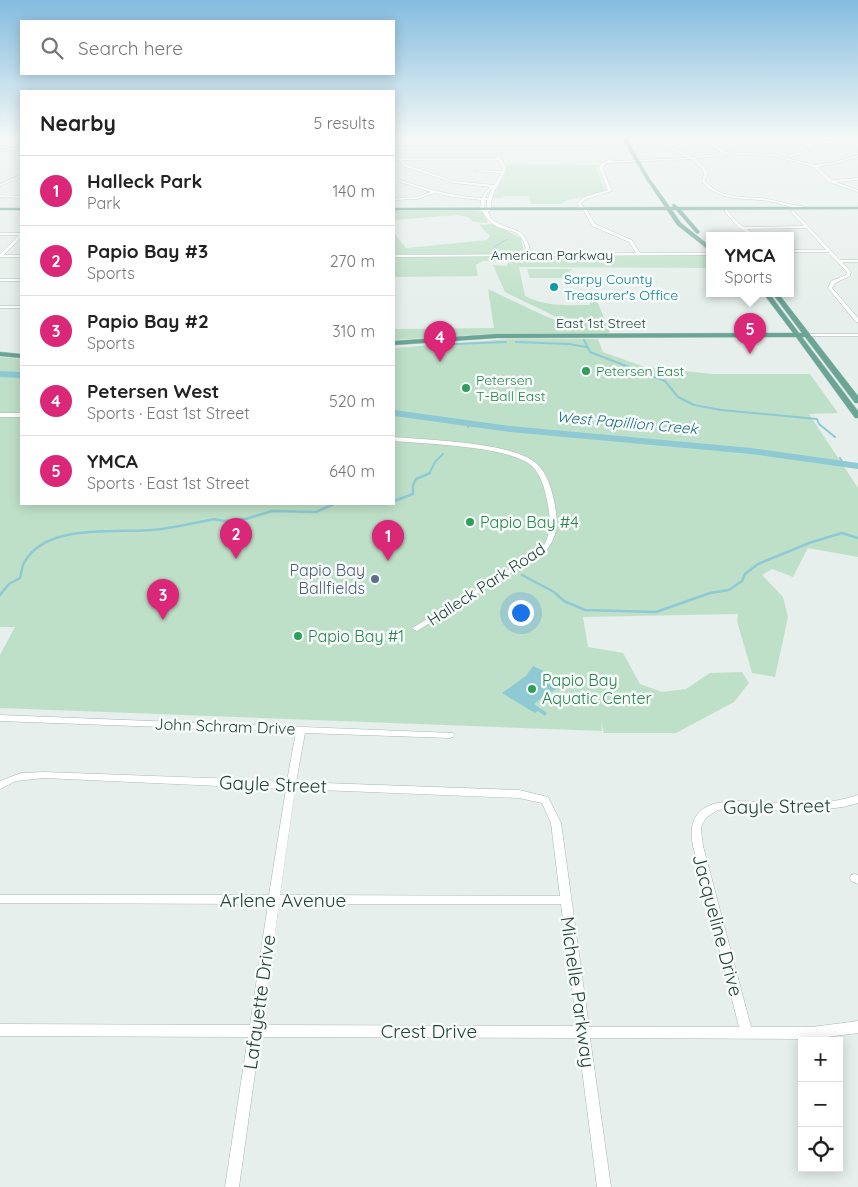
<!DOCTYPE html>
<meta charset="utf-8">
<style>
body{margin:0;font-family:Quicksand,sans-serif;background:#f6f6f6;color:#222}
.controls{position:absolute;right:15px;bottom:15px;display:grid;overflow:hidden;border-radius:0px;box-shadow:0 2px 12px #0003}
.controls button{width:45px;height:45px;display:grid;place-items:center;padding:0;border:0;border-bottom:1px solid #e0e0e0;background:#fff;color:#222;font:25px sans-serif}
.you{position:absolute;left:520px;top:612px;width:18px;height:18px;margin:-12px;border:4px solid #fff;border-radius:50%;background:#1a73e8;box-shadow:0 0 0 8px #1a73e833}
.badge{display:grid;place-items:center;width:32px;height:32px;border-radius:50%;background:#db2777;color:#fff;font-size:16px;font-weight:700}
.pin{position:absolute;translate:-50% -41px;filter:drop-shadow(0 1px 2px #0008)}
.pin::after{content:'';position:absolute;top:26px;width:18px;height:15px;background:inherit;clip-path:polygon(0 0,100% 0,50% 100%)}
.popup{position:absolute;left:706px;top:232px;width:88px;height:65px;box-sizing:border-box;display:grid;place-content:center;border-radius:0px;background:#fff;filter:drop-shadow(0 1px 4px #0005);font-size:16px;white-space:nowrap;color:#767676}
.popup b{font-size:19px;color:#222}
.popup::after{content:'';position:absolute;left:50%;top:100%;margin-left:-10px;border:10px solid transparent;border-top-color:#fff}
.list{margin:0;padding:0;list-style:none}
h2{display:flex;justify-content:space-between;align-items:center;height:65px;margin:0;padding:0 20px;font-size:21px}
h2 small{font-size:16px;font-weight:400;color:#767676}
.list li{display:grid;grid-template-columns:32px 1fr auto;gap:15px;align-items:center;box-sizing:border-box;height:70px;padding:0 20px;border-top:1px solid #e0e0e0}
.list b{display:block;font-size:19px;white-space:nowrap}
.list p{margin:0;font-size:16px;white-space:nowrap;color:#767676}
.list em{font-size:16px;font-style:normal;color:#767676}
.icon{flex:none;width:28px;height:28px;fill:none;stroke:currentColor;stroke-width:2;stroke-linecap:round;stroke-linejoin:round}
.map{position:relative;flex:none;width:858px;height:1187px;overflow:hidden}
.search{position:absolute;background:#fff;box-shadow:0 2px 12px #0003;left:20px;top:20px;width:375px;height:55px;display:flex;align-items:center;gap:12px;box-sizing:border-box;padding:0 18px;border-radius:0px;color:#767676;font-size:19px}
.panel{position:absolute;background:#fff;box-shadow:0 2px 12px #0003;left:20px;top:90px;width:375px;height:415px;border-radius:0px}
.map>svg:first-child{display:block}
.green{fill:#bfe0c8}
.water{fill:#8ec9d4}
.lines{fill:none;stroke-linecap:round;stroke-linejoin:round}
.stream-far2{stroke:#8ec9d4;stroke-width:1}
.stream-far1{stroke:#8ec9d4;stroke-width:2}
.stream{stroke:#8ec9d4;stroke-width:2.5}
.river{fill:#8ec9d4;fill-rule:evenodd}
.minor-casing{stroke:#a8b8b2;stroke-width:1}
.major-casing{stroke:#c2cac8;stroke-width:1}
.minor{fill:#fff;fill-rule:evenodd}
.major{fill:#6aa596;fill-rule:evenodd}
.culture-dot{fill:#0f9aa8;stroke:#f7fbf9;stroke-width:2}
.leisure-dot{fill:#2e9e5b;stroke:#f7fbf9;stroke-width:2}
.service-dot{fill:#5c6f8a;stroke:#f7fbf9;stroke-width:2}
.labels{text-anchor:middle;stroke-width:5;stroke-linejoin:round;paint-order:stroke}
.far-street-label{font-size:14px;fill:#24423a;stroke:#f7fbf9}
.far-culture-label{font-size:14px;fill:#0d838f;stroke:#f7fbf9;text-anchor:start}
.far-leisure-label{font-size:14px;fill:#27864d;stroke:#f7fbf9;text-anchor:start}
.far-water-label{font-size:15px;font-style:italic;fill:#1c6f80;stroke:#f7fbf9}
.leisure-label{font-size:16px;fill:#27864d;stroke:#f7fbf9;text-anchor:start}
.service-label{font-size:16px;fill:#4e5e75;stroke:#f7fbf9;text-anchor:end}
.street-label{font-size:16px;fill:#24423a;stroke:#f7fbf9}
.near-street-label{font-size:19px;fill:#24423a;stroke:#f7fbf9}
</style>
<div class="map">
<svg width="858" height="1187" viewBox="0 0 858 1187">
<rect width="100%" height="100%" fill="#e6efeb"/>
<g class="green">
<polygon points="506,164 599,165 596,169 606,190 605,192 567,200 561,204 531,204 529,196 504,196 502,198 493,198 506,172"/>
<polygon points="394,210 475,211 482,212 488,223 474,222 468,217 457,215 394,220"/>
<polygon points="493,224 521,238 524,254 394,254 394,233 406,248 487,240 490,236 479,225"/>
<path d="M709 255 710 268 519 267 525 296C546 307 567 305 590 305L589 300 597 301 610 332 608 333 489 334 394 340V329L494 328 488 289 545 316 583 330 505 292 493 265 507 266 508 261H483L476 265 478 276 394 277V257Z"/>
<polygon points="527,269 570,269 573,270 569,271 571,278 530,278"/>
<polygon points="510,339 598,339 603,352 645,367 713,374 810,374 838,413 809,414 858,488 858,557 808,548 793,577 772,569 762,575 783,597 788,617 775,677 752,673 737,621 738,614 583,617 588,647 623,653 640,684 662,692 686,689 710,673 742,672 749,683 734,702 676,733 604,733 601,722 602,731 0,708 0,655 15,627 0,627 0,357 21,359 21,504 394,504 394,348"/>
</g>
<polygon class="water" points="533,666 550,674 563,687 549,692 534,704 547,713 545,716 538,711 535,713 502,693 526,676"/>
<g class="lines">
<polyline class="stream-far2" points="494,247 508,239"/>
<g class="stream-far1">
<polyline points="584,340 590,352 665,381 678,397 694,405 721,410 817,419 819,424 835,437"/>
<polyline points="516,342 569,344 586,347"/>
<polyline points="429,345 506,342"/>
<polyline points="468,427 471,424"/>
<polyline points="840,458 843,463"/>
<polyline points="429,474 435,462 443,454"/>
</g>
<g class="stream">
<polyline points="394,501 413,494 413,485 416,479 430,473"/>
<polyline points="367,504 386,504"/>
<polyline points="522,575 554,592 564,601 585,610 656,612 710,593 729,590 742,581 745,574 758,564 809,543 842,533 858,538"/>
<path d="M0 595 9 584 20 578C21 573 22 567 24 563 45 523 115 533 153 530 173 528 194 523 214 519L224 521 246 519 272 511 316 512 334 504"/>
</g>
<g class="river">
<polygon points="0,371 21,372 21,378 0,377"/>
<polygon points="394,410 510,426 751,448 858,463 858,469 751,454 510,432 394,416"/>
</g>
<defs>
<g id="minor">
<polygon points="2,138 4,138 0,142 0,139"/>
<polygon points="401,138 497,139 498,140 402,139"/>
<polygon points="594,138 596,138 600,146 592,149 394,149 394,147 592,147 596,146"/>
<path d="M657 138H659L671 147 692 157 722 153 707 143V140L711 138H713L710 141V142L726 152 773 154 787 158V156L809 149 807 145 767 139 766 138 808 143 858 138V140L810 145 812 150 787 158 815 165 835 162 858 155V157L835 164 817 167 832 180 858 178V180L836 182 858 190V192L829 182 814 167 773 156 725 154 695 159 703 166 708 173 705 181C724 201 743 195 767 199 779 201 790 205 802 206V208C790 208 779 203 768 201 742 197 722 203 702 182L704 173 701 167 691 159 607 163 604 165 603 169 612 191 586 199 581 203 583 207 587 210 595 224 632 240 640 253H710V255L394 257V255L527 254C521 222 508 237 490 222 486 218 485 213 480 210L481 200 452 197 435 193 417 199 394 200V198L417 197 431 192 394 180V178C423 188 451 196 482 198L485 192 490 187 454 183 403 166 399 160H394V158H497L496 156 498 155 502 159 506 169C500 183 490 194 491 210L488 212 490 217 494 221C515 233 525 225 531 254L636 253 629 242 592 226 584 211 580 209 577 203 584 197 608 190 599 169 601 163 612 159V161L689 158C677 152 665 148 657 138ZM402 160H498L502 169V171L476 170 474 171 501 173 494 185 454 181 405 164ZM492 188 488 198H485L487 193ZM485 200H487V210H486L484 209Z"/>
<polygon points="753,138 755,138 760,146 758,146"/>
<polygon points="21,148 21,150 0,151 0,149"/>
<polygon points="21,175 21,177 0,186 0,184"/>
<polygon points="0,195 21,196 21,198 0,197"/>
<path d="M725 210H727L738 223 744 227 804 226 790 211 793 210 840 260H858V262H842L851 272 850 276 835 283 832 288 858 318V322H856L828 288 831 281 846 275 847 272 828 252H790V250H826L806 228 747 229 755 235C744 236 732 220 725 212Z"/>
<polygon points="0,233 21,233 21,237 4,255 21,255 21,257 0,257 0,254 19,235 0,235"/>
<rect x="0" y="279" width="21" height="2"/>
<rect x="0" y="306" width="21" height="2"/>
<polygon points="806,334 858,334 858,336 808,336 806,335"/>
<rect x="0" y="413" width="21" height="4"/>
<path d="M394 437C427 440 512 442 536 463 547 473 551 487 554 501 558 521 559 534 546 551L417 631 413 629 414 627 542 549C552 533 551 518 547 501 545 489 541 475 532 466 510 446 425 444 394 441Z"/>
<path d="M0 715 453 733 454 735 453 737 450 738 305 733 296 782 519 790 548 797 561 823 589 1027H739L693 846C684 798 725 800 760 802 776 803 793 804 809 804 826 803 842 800 858 795V803L843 807 810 811 740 809H724L718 810 707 817 702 824 701 830 703 846 751 1027H812L858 1021V1033L812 1039 590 1038 611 1187H597L578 1038 260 1037 239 1187H225L248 1037 0 1036V1024L250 1025 268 904 0 903V895H269L286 789 44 778 16 781 0 789V781L21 773 44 772 287 781 296 732 0 721ZM295 789 519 798 542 803 551 823 560 896 280 895ZM279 904H561L577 1026 262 1025Z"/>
<polygon points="855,874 858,875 858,884 851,881 850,878 851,875"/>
</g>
<g id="major">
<polygon points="622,138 626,138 650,179 670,207 673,207 672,205 674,204 678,207 858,207 858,209 681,210 700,232 697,234 676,210 672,210 681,223 710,246 710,251 677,225 667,210 394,210 394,208 665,207 646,179"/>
<rect x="0" y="208" width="21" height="2"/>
<polygon points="763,293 769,293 799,333 802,333 772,293 778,293 858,396 858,403 855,403 805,337 802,337 858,411 858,418 855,418 796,337 497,338 394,345 394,341 497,334 793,333"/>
<polygon points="0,352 21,354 21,358 0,356"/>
</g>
</defs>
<use href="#minor" class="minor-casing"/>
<use href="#major" class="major-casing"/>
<use href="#minor" class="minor"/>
<use href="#major" class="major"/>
</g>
<linearGradient id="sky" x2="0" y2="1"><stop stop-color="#84bce0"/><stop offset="0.45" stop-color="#f4f8f6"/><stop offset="1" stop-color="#f4f8f6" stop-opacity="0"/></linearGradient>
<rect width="858" height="304" fill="url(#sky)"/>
<circle class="culture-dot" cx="554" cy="287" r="5"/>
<g class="leisure-dot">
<circle cx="586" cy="371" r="5"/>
<circle cx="466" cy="388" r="5"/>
<circle cx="470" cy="522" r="5"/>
<circle cx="298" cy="636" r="5"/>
<circle cx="532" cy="689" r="5"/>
</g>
<circle class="service-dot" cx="375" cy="579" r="5"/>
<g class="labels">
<g class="far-street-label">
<text x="552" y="260">American Parkway</text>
<text x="601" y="328">East 1st Street</text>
</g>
<g class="far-culture-label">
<text x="564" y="284">Sarpy County<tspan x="564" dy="16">Treasurer's Office</tspan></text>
</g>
<g class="far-leisure-label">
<text x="596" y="376">Petersen East</text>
<text x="476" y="385">Petersen<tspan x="476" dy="16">T-Ball East</tspan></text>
</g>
<g class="far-water-label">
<text transform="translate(627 423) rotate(5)" y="5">West Papillion Creek</text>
</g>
<g class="leisure-label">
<text x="480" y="528">Papio Bay #4</text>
<text x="308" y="642">Papio Bay #1</text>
<text x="542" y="686">Papio Bay<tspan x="542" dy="18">Aquatic Center</tspan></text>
</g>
<g class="service-label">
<text x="365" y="576">Papio Bay<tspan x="365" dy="18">Ballfields</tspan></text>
</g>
<g class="street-label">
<text transform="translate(486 584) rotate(-33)" y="6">Halleck Park Road</text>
<text transform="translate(225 726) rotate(2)" y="6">John Schram Drive</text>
</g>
<g class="near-street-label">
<text transform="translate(273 784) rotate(2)" y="7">Gayle Street</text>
<text transform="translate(777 806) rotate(-1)" y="7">Gayle Street</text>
<text x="283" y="907">Arlene Avenue</text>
<text transform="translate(718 925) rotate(75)" y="7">Jacqueline Drive</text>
<text transform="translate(578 992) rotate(82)" y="7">Michelle Parkway</text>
<text transform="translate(259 1002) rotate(-82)" y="7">Lafayette Drive</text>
<text x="429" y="1038">Crest Drive</text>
</g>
</g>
</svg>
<div class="controls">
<button>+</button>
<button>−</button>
<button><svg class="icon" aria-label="locate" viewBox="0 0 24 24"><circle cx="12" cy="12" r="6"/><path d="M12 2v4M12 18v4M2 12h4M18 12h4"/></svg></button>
</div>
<div class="you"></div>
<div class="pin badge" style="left:388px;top:561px">1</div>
<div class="pin badge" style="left:236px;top:559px">2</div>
<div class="pin badge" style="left:163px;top:620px">3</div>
<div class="pin badge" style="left:440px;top:362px">4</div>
<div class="pin badge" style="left:750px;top:354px">5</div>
<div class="popup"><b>YMCA</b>Sports</div>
<div class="search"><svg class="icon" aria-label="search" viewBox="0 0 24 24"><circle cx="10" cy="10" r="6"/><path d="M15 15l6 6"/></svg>Search here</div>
<section class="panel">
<h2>Nearby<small>5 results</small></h2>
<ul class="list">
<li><span class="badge">1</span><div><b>Halleck Park</b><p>Park</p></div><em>140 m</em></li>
<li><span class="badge">2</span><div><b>Papio Bay #3</b><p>Sports</p></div><em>270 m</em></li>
<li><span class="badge">3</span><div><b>Papio Bay #2</b><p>Sports</p></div><em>310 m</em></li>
<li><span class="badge">4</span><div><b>Petersen West</b><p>Sports · East 1st Street</p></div><em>520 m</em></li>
<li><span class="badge">5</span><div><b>YMCA</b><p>Sports · East 1st Street</p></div><em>640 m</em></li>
</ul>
</section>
</div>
